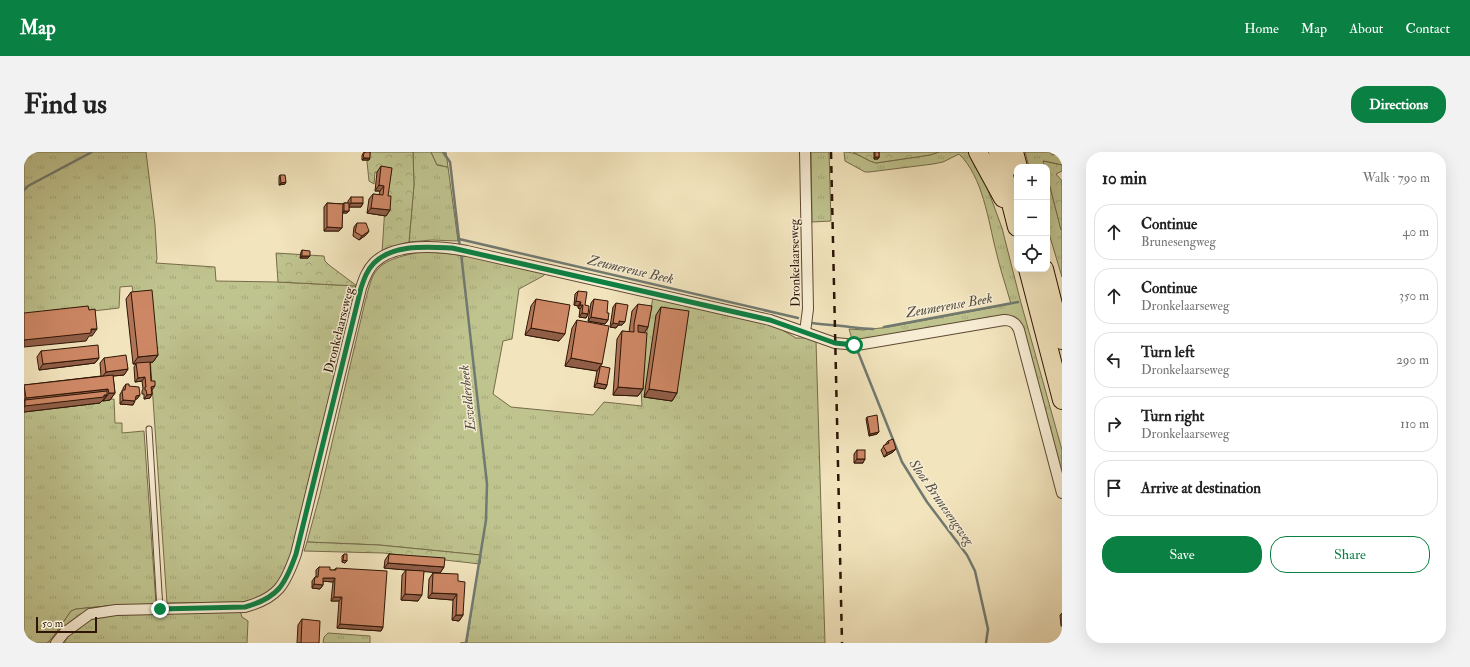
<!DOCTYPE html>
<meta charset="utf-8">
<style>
body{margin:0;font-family:"IM FELL Double Pica",serif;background:#f2f2f2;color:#222}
.controls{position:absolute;right:12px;top:12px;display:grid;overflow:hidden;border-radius:8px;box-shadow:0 4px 16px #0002}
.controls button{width:36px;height:36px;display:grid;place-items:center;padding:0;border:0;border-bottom:1px solid #e0e0e0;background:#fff;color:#222;font:20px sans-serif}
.scale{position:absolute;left:12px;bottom:10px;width:61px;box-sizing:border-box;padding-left:4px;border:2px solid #2e1505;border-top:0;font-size:11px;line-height:14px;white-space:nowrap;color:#2e1505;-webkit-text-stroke:3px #f7edd4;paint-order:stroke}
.stop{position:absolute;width:12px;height:12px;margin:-9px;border:3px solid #0b8043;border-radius:50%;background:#fff}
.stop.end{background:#0b8043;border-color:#fff;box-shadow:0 1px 4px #0008}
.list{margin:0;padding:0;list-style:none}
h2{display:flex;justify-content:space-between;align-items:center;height:52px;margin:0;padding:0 16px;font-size:17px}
h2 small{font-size:13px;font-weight:400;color:#767676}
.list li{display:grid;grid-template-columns:26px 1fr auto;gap:12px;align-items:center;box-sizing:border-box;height:56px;margin:0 8px 8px;padding:0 8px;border:1px solid #e0e0e0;border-radius:16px}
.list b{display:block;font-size:15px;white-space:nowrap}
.list p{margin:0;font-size:13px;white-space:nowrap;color:#767676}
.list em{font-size:13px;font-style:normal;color:#767676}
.actions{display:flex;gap:8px;padding:12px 16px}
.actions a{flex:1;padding:9px 0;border:1px solid #0b8043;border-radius:16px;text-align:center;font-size:14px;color:#0b8043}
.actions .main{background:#0b8043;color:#fff}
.icon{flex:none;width:22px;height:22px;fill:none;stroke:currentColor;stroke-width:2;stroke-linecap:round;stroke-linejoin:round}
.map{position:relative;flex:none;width:1038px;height:491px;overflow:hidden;border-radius:16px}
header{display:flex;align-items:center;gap:24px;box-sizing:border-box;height:56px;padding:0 20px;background:#0b8043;color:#fff}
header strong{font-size:19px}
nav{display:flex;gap:22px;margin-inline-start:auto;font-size:14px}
.intro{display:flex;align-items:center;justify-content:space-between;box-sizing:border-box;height:96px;padding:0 24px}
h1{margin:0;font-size:28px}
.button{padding:10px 18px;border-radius:16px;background:#0b8043;color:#fff;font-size:14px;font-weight:700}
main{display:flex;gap:24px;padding:0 24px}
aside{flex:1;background:#fff;border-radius:16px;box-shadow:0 4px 16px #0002}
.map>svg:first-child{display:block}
.grass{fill:url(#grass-tufts);stroke:#766c4a}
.forest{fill:url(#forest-crowns);stroke:#766c4a}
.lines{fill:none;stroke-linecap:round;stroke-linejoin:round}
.stream{stroke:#717a71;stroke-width:2.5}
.service-casing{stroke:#5f4933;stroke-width:7}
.minor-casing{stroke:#5f4933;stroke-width:12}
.motorway-casing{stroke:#2e1505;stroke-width:20}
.service{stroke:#f7edd4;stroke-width:5}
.minor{stroke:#f7edd4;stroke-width:10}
.motorway{stroke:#f2e4bd;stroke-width:18}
.rail{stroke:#2e1505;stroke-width:2.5;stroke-dasharray:7 7;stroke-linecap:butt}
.wall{fill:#b07457;stroke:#2e1505}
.shaded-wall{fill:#905e47;stroke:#2e1505}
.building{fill:#cd8765;stroke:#2e1505}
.route{stroke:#0b8043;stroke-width:5}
.labels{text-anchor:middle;stroke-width:3;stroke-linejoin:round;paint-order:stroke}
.street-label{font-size:13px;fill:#2e1505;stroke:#f7edd4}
.water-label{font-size:14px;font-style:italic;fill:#555044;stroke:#f7edd4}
</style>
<header>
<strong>Map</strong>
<nav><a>Home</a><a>Map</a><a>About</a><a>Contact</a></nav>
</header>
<div class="intro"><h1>Find us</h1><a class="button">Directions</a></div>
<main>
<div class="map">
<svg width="1038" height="491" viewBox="0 0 1038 491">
<defs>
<pattern id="grass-tufts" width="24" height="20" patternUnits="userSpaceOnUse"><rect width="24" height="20" fill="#bfc38e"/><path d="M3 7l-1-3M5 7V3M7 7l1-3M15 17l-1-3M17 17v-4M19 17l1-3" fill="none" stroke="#a4a779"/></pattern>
<pattern id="forest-crowns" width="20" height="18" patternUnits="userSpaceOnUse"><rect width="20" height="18" fill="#bfc38e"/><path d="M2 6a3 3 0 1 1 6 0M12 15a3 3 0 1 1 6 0" fill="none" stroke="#a4a779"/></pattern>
</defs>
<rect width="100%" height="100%" fill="#f2e4bd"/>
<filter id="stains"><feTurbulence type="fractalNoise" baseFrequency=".005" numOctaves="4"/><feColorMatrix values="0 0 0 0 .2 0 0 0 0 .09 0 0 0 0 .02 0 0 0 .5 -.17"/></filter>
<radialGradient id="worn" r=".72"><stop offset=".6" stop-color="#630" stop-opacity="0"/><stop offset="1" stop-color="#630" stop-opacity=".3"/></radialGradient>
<g class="grass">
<polygon points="0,0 122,0 131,73 133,107 132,111 191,115 192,129 254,130 333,134 266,407 257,429 246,440 235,446 219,450 143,451 122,145 110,146 108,134 96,135 95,156 0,167 0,38 3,36 0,35"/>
<polygon points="389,0 407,0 413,13 424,15 434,89 408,88 385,90 390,33"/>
<polygon points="787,0 805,0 807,69 788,70"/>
<path d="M820 0C834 0 839 7 852 11L906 3 915 0H950L978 76 997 151 1038 298V327L991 166 840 188 828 187 825 177 839 178 865 175 987 152C982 134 976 117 972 99 964 68 959 25 935 2L919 10 909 12 845 20H841L821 9Z"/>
<polygon points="1001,0 1026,0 1028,3 1038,0 1038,13 1020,9 1021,15 1005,15"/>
<polygon points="1023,23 1037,77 1038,77 1038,125 1023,75"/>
<path d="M396 100C439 100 480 112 522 121L519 124 495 137 488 187 479 189 469 242 487 255 569 263 580 250 618 254 616 219 629 145 735 169 755 176 772 186H784L792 189 801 491H436L443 490 456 403 355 393 283 390 296 342 341 150C343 142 345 134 348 126 356 107 379 104 396 100Z"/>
<polygon points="90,247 91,271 98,271 98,281 120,279 132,452 83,454 52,457 47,459 29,485 23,491 0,491 0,256"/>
<polygon points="216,459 218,465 224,469 223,491 40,491 47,480 65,468 99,461"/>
<polygon points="304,481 346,484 346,491 299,491 300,485"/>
</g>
<g class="forest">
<polygon points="342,0 389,0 390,33 385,90 370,94 358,101 363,22 351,20 350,32 345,29"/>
<polygon points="407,0 422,0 424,15 413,13"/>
<polygon points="829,0 915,0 906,3 852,11 846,9"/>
<polygon points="1019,9 1038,13 1038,19 1032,22 1038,29 1038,77 1037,78 1023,23 1023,15 1021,15"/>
<polygon points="252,101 300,104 301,109 305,113 333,134 254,130"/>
<polygon points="283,390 355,393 457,403 456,412 359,401 280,399"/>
<path d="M83 454C59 460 41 467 30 491H23L29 485 47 459 52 457Z"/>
</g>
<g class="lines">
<g class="stream">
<polyline points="419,0 426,10 436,96"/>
<polyline points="0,38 4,34 68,0"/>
<polyline points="435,87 774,166"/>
<polyline points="437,101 463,332 462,368 442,491"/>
<path d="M788 171C801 173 814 173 826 175 834 176 841 177 849 177"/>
<polyline points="860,175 994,150"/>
<polyline points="834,200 878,310 903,350 943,403 951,419 964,477 962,491"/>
</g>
<defs>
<polyline id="service" points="125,277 136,457"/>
<g id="minor">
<polyline points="781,0 784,157 781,180"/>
<path d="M32 491 40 481 66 462 92 458 221 455C254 446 261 433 272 402L337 136C340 127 343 118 350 111 371 90 416 94 443 99L746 168 811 191 833 193 980 168C988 168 992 171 995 178L1038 341"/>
</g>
<g id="motorway">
<polyline points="954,0 979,46"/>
<polyline points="974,0 993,75"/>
<polyline points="990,0 994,15"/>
<polyline points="1004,117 1038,248"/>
<polyline points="1020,117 1038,188"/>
</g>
</defs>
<use href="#service" class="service-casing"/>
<use href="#minor" class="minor-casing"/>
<use href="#motorway" class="motorway-casing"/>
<use href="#service" class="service"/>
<use href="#minor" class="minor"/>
<use href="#motorway" class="motorway"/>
<polyline class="rail" points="807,0 818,491"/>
</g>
<g class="wall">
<polygon points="340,0 346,0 345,8 338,8 338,3 340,1"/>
<polygon points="850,0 855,0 855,5 854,7 850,7"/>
<polygon points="357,14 364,44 366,58 362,64 343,61 345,47 349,42 355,43 356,39 351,39 353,20"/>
<polygon points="256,23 261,32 255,33 255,25"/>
<polygon points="327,45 339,51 337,55 325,55 325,59 323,61 318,61 318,76 315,79 300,79 300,55 303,51 319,52 320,51 324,51 324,49"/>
<polygon points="333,71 345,79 342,83 335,88 329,84 330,75"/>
<polygon points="278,98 286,104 284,106 276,106 277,100"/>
<polygon points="554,139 561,153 564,162 562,166 555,165 556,157 554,156 554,154 550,153 551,142"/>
<polygon points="107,140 134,203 129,210 126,211 128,242 126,246 120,247 120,242 118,242 118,239 119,237 118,229 111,230 110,215 112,212 109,212 102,147"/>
<polygon points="512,147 535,189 501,183 507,154"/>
<polygon points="570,147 583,161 584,168 581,172 564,169 567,151"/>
<polygon points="592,151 598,173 594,173 592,176 586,175 589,155"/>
<polygon points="614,152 624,175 620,181 619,237 614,244 589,243 593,187 598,179 605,180 608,159"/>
<polygon points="637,155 653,241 648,249 620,245 632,163"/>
<polygon points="553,168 578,212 576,214 583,233 581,237 570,235 573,219 541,214 548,176"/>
<polygon points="17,199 75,206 71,211 15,218 13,205"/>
<polygon points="80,206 104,217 100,223 89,224 91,241 86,248 78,249 76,251 0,260 0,233 77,224 76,211"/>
<polygon points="102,232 116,243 113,247 111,247 109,253 96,252 96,242 99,238 99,236"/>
<polygon points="843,265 855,280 853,282 845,284 842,267"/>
<polygon points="864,289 869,300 860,305 857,298"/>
<polygon points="833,298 839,311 830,311 830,302"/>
<polygon points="320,402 323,409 321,411 318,410 318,404"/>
<polygon points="365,402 420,415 416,421 400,419 394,449 377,448 378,423 382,418 360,416 361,408"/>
<polygon points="295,415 306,418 310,418 312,416 359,475 357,479 313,476 315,449 307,449 309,430 299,429 299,433 296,437 288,436 288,429 291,425 292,425 292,418"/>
<polygon points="409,421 434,429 439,463 435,469 428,468 429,448 404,446 405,427"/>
<polygon points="1038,461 1038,474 1037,474 1036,463"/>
<polygon points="278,467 295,491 273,491 274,473"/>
</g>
<g class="shaded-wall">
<polygon points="851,5 855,5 854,7 850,7"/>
<polygon points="340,6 346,6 345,8 338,8"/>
<polygon points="262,30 261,32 255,33 257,31"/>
<polygon points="355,33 360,34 356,39 351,39"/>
<polygon points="327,51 339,51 337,55 324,55"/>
<polygon points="347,56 366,58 362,64 343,61"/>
<polygon points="320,59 325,59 323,61 318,61"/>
<polygon points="303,75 318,76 315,79 300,79"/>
<polygon points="345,79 342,83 335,88 338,84"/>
<polygon points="278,104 286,104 284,106 276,106"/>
<polygon points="552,149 557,150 554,154 550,153"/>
<polygon points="556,153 559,153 556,157 554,156"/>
<polygon points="558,161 564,162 562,166 555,165"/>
<polygon points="567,165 584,168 581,172 564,169"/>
<polygon points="595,169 601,170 598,173 594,173 592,176 586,175 589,171"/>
<polygon points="614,173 624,175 619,183 610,181"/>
<polygon points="507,176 541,182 535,189 501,183"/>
<polygon points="73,177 68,184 65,184 62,189 0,195 0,188"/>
<polygon points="134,203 129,210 109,212 114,205"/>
<polygon points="75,206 71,211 15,218 19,212"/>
<polygon points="547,206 578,212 573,219 541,214"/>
<polygon points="104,217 100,223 78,225 82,220"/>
<polygon points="121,225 118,229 111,230 114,226"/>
<polygon points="573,231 583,233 581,237 570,235"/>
<polygon points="131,234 128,238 125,238 127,235"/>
<polygon points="594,235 619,237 614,244 589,243"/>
<polygon points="84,237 80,243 83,243 79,248 76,251 0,260 0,256 1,254 1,248 0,249 2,246"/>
<polygon points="625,237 653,241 648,249 620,245"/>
<polygon points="85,241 91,241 86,248 79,249"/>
<polygon points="128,242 126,246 120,247 123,243"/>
<polygon points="116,243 113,247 109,247 112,244"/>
<polygon points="99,248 111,249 109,253 96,252"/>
<polygon points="855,280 853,282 845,284 846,282"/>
<polygon points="872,297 869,300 860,305 863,301"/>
<polygon points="833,307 841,307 839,311 830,311"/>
<polygon points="319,408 323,409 321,411 318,410"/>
<polygon points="364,411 420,415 416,421 360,416"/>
<polygon points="299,426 311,426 309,430 297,429"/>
<polygon points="290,432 299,433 296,437 288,436"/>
<polygon points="408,441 433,442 429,448 404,446"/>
<polygon points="381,442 398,443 394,449 377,448"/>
<polygon points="310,445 318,445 315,449 307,449"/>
<polygon points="432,463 439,463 435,469 428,468"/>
<polygon points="316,472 359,475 357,479 313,476"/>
</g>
<g class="building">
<polygon points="341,0 346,0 346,6 340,6 339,1 341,1"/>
<rect x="851" y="0" width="4" height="5"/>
<polygon points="357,14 368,16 364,44 367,44 366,58 347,56 349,42 359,43 360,34 355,33"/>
<polygon points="256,23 261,23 262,30 257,31"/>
<rect x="327" y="45" width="12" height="6"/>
<polygon points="303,51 319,52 318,76 303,75"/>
<rect x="320" y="51" width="5" height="8"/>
<polygon points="333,71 342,71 345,79 338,84 331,80"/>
<polygon points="278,98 286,99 286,104 278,104"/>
<polygon points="128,138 134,203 114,205 107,140"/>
<polygon points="554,139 563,140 561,153 565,154 564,162 558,161 559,153 556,153 557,150 552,149"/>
<polygon points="512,147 546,153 541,182 507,176"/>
<polygon points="570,147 584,149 583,161 585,161 584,168 567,165"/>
<polygon points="592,151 604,153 601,170 595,169 595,172 589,171"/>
<polygon points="614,152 628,154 624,175 614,173 614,180 623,181 619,237 594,235 598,179 610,180 610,172"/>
<polygon points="64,154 65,158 71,157 73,177 67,177 67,181 0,188 0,161"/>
<polygon points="637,155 665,159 653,241 625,237"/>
<polygon points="553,168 585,174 578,212 547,206"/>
<polygon points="74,193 75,206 19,212 17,199"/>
<polygon points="102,203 104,217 82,220 80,206"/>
<polygon points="126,210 127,229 131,229 131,234 127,235 128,242 123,243 122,238 121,238 121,235 122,235 121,225 114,226 112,211"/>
<polygon points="576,214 586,216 583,233 573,231 576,216"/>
<polygon points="89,223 91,241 85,241 84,237 2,246 0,233"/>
<polygon points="102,232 105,232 105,234 115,235 116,243 112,244 111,249 99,248 98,238 101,238"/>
<polygon points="83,239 83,243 80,243 80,245 1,254 1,248"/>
<polygon points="853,263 855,280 846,282 843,265"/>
<polygon points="869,287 872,297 863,301 859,294 865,291 864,289"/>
<rect x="833" y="298" width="8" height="9"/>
<polygon points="320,402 323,402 323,409 319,408"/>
<polygon points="365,402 421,406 420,415 364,411"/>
<polygon points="295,415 306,415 306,418 312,418 312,416 363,419 359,475 316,472 318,445 310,445 311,426 299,426 299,433 290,432 291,425 294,425"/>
<polygon points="382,418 400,419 398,443 381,442"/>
<polygon points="409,421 434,422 434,429 441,430 439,463 432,463 433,442 408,441"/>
<polygon points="278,467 296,469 295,491 277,491"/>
</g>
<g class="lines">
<path class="route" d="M136 457 221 455C254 446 261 433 272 402L337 136C340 127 343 118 350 111 369 92 403 95 428 96L746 168 811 191 830 193"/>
</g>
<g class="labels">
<g class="street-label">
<text transform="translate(770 111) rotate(-91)" y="5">Dronkelaarseweg</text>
<text transform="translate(314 178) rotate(-76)" y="5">Dronkelaarseweg</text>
</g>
<g class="water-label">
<text transform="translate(607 117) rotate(13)" y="5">Zeumerense Beek</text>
<text transform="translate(925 153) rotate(-10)" y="5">Zeumerense Beek</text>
<text transform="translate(443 246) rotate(-96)" y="5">Esvelderbeek</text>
<text transform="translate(918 350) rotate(55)" y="5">Sloot Brunesengweg</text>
</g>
</g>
<rect width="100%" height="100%" filter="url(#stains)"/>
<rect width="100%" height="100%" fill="url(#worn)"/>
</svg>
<div class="controls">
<button>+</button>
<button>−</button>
<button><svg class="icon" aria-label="locate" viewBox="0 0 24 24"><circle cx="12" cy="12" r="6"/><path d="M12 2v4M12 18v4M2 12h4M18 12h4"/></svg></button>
</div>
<div class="scale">50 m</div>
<div class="stop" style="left:830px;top:193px"></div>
<div class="stop end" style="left:136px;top:457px"></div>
</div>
<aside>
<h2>10 min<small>Walk · 790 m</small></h2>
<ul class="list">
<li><svg class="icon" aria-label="ahead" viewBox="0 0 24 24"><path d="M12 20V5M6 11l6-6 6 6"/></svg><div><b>Continue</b><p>Brunesengweg</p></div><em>40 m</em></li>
<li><svg class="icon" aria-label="ahead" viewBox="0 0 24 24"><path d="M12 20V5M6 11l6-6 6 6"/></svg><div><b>Continue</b><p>Dronkelaarseweg</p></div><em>350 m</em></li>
<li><svg class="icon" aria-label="left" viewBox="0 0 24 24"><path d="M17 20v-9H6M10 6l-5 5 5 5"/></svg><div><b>Turn left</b><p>Dronkelaarseweg</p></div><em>290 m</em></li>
<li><svg class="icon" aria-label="right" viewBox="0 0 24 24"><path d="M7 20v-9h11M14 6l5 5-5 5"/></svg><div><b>Turn right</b><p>Dronkelaarseweg</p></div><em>110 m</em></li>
<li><svg class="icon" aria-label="arrive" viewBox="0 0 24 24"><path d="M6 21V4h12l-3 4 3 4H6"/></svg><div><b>Arrive at destination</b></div></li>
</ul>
<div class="actions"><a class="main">Save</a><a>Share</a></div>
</aside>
</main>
